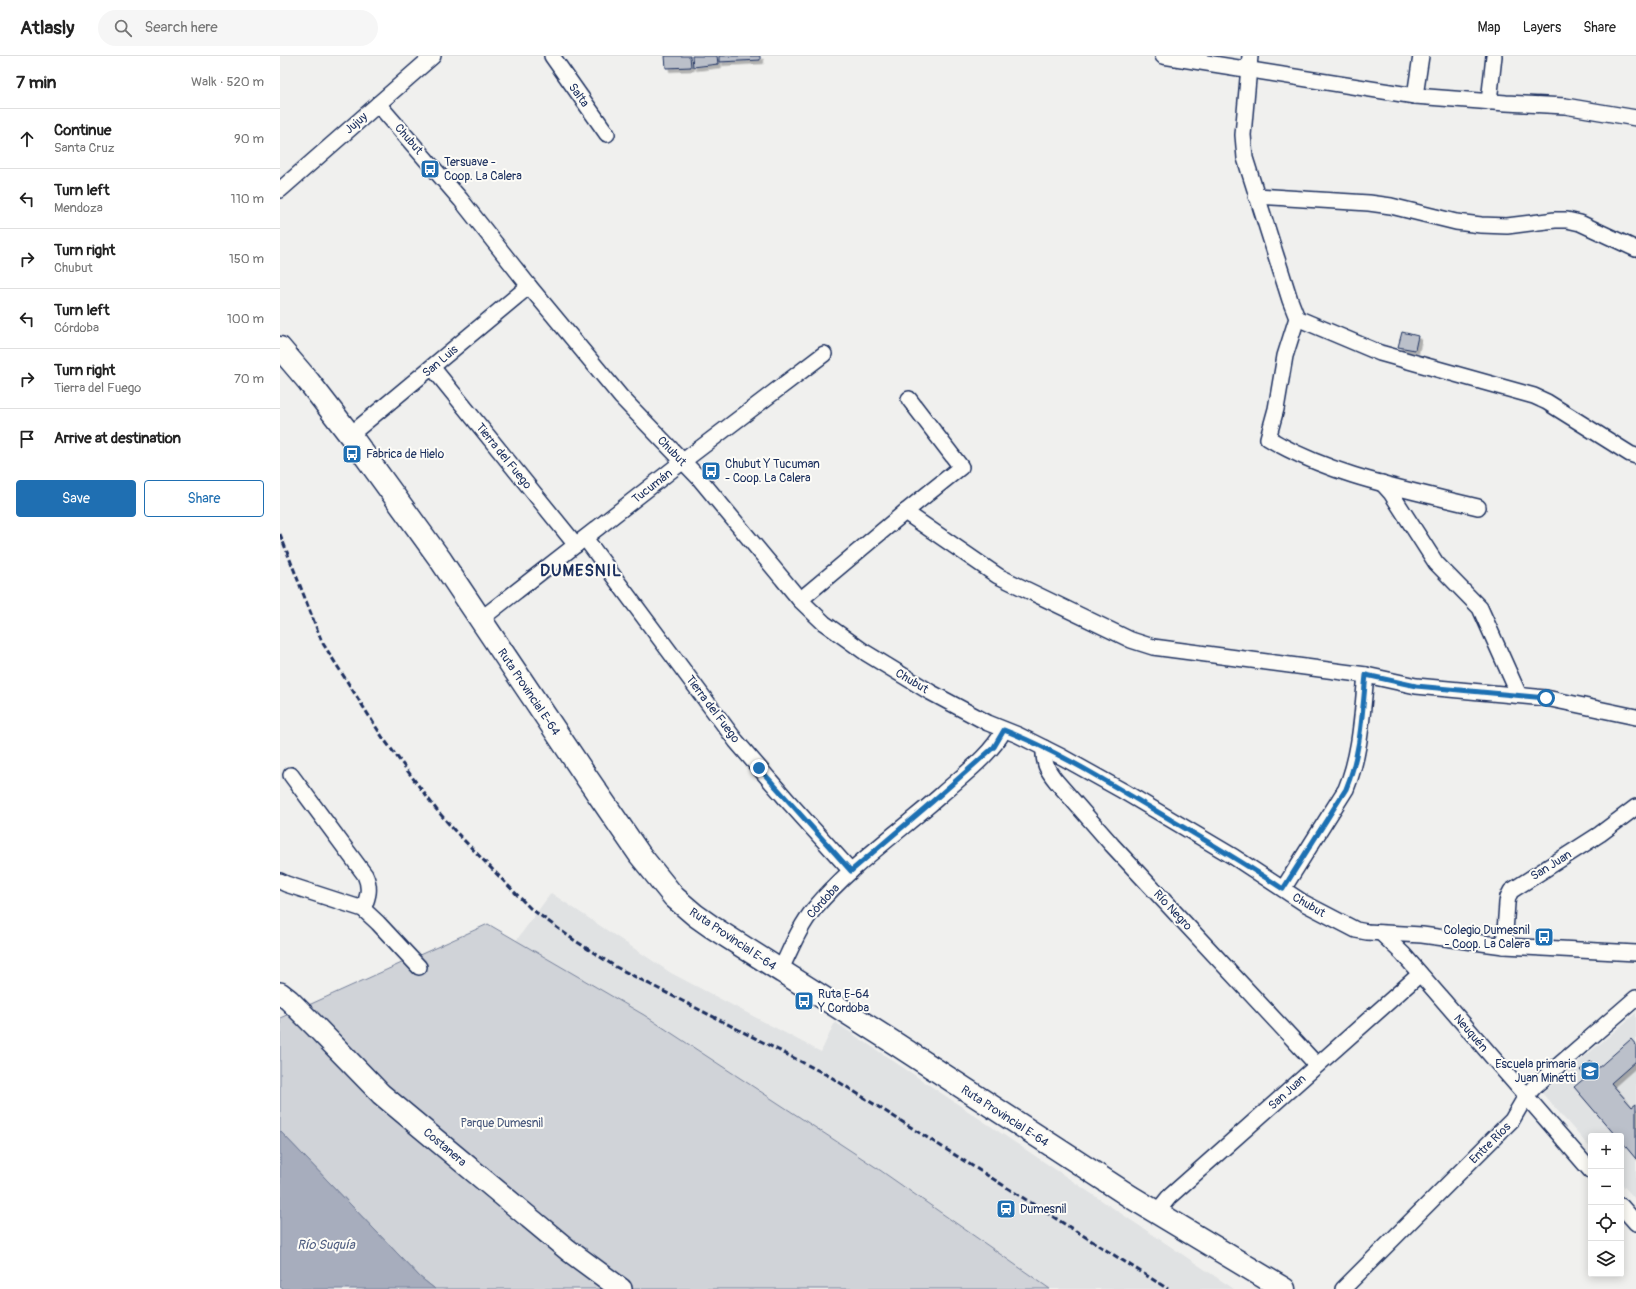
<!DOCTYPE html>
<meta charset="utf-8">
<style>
body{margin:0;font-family:Pangolin,sans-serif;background:#f6f6f6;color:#222}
.controls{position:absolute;right:12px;bottom:12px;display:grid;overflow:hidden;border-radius:4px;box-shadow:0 2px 10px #0003}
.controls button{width:36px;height:36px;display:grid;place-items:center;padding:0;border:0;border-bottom:1px solid #e0e0e0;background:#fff;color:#222;font:20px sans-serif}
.stop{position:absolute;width:12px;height:12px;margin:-9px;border:3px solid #1f6fb2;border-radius:50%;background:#fff}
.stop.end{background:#1f6fb2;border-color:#fff;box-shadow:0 1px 4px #0008}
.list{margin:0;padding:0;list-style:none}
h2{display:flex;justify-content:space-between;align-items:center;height:52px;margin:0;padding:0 16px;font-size:17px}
h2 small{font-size:13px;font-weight:400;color:#767676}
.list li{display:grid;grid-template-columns:26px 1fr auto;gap:12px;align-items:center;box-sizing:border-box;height:60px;padding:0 16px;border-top:1px solid #e0e0e0}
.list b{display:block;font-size:15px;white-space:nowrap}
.list p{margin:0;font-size:13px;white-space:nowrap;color:#767676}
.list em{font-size:13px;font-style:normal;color:#767676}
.actions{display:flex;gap:8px;padding:12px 16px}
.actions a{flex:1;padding:9px 0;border:1px solid #1f6fb2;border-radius:4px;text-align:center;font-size:14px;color:#1f6fb2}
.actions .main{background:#1f6fb2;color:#fff}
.icon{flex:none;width:22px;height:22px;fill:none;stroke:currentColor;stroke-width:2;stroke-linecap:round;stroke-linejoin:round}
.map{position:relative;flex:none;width:1356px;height:1233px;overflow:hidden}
header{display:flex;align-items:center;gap:24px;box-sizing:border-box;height:56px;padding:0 20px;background:#fff;border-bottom:1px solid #e0e0e0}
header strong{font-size:19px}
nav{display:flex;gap:22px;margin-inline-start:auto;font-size:14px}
.search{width:280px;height:36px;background:#f6f6f6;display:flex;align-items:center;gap:10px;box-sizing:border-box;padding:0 14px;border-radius:22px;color:#767676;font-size:15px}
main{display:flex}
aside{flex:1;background:#fff}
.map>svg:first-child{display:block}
.built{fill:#e0e2e3}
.green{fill:#d0d3d8;stroke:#76819b}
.water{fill:#a7adbd;stroke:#6f7b97}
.building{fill:#bbc0ca;stroke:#1b2f5e;filter:url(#shadow)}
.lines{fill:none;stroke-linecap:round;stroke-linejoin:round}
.street-casing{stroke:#1b2f5e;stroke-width:18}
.secondary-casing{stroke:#1b2f5e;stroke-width:24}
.primary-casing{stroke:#1b2f5e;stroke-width:25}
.street{stroke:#fdfcf7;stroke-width:15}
.secondary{stroke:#fdfcf7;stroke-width:21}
.primary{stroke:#fdfcf7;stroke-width:22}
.rail{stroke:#1b2f5e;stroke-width:3;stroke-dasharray:6 3;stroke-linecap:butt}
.route{stroke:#1f6fb2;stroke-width:5}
.labels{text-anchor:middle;stroke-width:4;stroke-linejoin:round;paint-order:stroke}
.street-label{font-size:12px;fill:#1b2f5e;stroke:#fdfcf7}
.poi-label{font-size:12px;fill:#1b2f5e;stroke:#fdfcf7;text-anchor:start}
.park-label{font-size:12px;fill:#48587c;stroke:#fdfcf7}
.water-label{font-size:13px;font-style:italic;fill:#4c5b7f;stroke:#fdfcf7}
.district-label{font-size:16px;font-weight:bold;letter-spacing:1px;fill:#1b2f5e;stroke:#fdfcf7}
</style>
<header>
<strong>Atlasly</strong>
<div class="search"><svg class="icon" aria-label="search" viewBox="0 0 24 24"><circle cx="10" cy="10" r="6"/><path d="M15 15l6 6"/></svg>Search here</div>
<nav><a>Map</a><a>Layers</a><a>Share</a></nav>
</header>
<main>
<aside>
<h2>7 min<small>Walk · 520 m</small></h2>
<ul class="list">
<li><svg class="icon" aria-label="ahead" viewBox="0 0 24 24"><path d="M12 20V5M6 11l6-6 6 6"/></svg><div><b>Continue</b><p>Santa Cruz</p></div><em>90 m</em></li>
<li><svg class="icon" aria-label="left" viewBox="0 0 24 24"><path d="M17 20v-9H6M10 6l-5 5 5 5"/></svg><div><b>Turn left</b><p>Mendoza</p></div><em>110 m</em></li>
<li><svg class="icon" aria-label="right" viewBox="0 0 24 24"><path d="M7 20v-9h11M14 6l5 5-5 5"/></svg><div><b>Turn right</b><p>Chubut</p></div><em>150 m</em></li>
<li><svg class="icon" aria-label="left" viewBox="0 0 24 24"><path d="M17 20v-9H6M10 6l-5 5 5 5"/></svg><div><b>Turn left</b><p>Córdoba</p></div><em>100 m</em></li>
<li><svg class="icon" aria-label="right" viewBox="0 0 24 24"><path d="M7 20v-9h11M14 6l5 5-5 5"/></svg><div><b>Turn right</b><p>Tierra del Fuego</p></div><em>70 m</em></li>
<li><svg class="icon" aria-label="arrive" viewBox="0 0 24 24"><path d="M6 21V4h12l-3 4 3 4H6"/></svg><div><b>Arrive at destination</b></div></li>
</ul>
<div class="actions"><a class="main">Save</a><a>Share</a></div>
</aside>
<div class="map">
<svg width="1356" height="1233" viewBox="0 0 1356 1233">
<defs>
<filter id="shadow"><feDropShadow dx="3.5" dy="3.5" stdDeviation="0" flood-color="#0004"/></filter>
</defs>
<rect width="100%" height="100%" fill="#f0f0ee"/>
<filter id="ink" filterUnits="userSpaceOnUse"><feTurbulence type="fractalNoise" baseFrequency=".025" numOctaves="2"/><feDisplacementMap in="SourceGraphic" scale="8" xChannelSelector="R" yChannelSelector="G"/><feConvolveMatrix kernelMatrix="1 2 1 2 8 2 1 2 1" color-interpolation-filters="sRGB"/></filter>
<g filter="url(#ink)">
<g class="built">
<polygon points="271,837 391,917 541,996 555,966 954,1233 378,1233 138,1019"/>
<polygon points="1356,957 1356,1144 1341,1127 1341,1080 1311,1080 1311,1093 1262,1037"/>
</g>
<polygon class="green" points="208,868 364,959 597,1112 770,1233 155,1233 140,1221 0,1075 0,962"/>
<polygon class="water" points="0,1075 140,1221 155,1233 3,1233 0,1231"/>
<g class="building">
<polygon points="385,0 410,0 411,11 386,12"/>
<polygon points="412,0 437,0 438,8 413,11"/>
<polygon points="439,0 480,0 480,4 439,6"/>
<polygon points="1122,276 1138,280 1135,294 1118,291"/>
<polygon points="1351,983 1356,989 1356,1005 1331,1027 1352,1051 1356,1048 1356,1103 1341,1085 1341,1080 1336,1080 1294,1031 1306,1021 1300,1014 1311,1005 1317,1013"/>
</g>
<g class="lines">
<defs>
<g id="street">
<polyline points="272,0 327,78"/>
<polyline points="883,0 1135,40 1226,47 1285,50 1356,62"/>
<path d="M970 0 963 79 965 102 1010 244 1017 262 1005 300 996 353 988 382C1050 420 1129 434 1198 451"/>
<polyline points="1135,40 1141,0"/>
<polyline points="1209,46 1214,0"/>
<polyline points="98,48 181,144 249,230 341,341 419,422 520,544 544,567 586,597 650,636 708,667 738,679 782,701 843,735 954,801 1024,847 1076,874 1087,876 1142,879 1224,890 1356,897"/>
<polyline points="0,134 153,0"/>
<polyline points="976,140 1089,147 1111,150 1176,166 1201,169 1227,170 1275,164 1287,164 1300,167 1356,193"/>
<polyline points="1017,262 1100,297 1254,340 1267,346 1350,398 1356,400"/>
<polyline points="152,311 296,489"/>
<polyline points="70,379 249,230"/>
<polyline points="1102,427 1111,437 1156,507 1200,552 1239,639"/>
<polyline points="625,456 681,411 629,343"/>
<polyline points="305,482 456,685 507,744 571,815"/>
<polyline points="520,544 625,456 718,520 851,584 873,591 1086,619 1136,630 1266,642 1356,661"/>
<polyline points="201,563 402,406 544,298"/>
<path d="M764 692C763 706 767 714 776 725L832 789 1037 1009"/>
<path d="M11 719 85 819C91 832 88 841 83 853"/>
<polyline points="0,825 6,828 83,853 98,867 139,911"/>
<path d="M1003 833 1066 733C1081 697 1082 657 1086 619"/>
<polyline points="1101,877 1123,898 1311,1115"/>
<polyline points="1224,890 1227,847 1228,841 1231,835 1320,778 1356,751"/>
<path d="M500 915C510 895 519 871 534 853 570 810 618 777 661 739 683 719 710 700 724 674"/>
<polyline points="1341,1150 1356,1167"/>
<polyline points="876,1157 889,1141 1140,918"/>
<polyline points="1063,1233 1232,1064 1246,1040 1256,1029 1356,942"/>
</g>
<polyline id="secondary" points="0,937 9,944 36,971 101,1038 288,1194 341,1233"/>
<polyline id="primary" points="0,292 29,326 70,379 160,503 307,722 360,799 394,841 415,859 432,871 616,988 851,1141 1004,1233"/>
</defs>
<use href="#street" class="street-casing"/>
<use href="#secondary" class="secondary-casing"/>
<use href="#primary" class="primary-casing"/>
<use href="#street" class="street"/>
<use href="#secondary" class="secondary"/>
<use href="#primary" class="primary"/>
<polyline class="rail" points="0,478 42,586 103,682 156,753 174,774 250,852 294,884 336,911 551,1021 888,1233"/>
</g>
</g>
<g class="lines" filter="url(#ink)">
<path class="route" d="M479 712 571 815 653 745 714 691 724 674C775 694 824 724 871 752 916 779 960 804 1003 833L1066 733C1081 697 1082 657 1086 619L1136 630 1266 642"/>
</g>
<defs>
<symbol id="bus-square" viewBox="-11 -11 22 22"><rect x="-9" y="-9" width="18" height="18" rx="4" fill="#1f6fb2" stroke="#fdfcf7"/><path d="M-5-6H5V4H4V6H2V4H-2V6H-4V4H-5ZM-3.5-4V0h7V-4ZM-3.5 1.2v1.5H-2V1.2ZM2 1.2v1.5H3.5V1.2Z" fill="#fff"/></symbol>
<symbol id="school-square" viewBox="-11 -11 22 22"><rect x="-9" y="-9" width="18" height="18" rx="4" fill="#1f6fb2" stroke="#fdfcf7"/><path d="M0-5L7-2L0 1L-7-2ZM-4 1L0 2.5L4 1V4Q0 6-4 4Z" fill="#fff"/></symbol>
<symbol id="station-square" viewBox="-11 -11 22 22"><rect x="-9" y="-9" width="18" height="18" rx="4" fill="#1f6fb2" stroke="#fdfcf7"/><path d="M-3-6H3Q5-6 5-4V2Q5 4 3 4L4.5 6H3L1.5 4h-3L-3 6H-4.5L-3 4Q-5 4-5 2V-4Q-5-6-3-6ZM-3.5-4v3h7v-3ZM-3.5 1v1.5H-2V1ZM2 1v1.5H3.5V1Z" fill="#fff"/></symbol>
</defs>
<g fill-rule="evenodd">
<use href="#bus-square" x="139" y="102" width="22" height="22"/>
<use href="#bus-square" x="61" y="387" width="22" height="22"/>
<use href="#bus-square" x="420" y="404" width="22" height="22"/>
<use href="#bus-square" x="1253" y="870" width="22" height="22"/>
<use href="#bus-square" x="513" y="934" width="22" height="22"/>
<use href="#school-square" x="1299" y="1004" width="22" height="22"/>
<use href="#station-square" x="715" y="1142" width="22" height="22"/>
</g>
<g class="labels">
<g class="street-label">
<text transform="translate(299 39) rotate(55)" y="4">Salta</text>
<text transform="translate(76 67) rotate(-41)" y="4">Jujuy</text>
<text transform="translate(129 83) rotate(49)" y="4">Chubut</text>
<text transform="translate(160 305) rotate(-40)" y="4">San Luis</text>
<text transform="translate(392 395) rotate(46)" y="4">Chubut</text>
<text transform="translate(224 400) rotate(51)" y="4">Tierra del Fuego</text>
<text transform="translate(372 430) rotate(-38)" y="4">Tucumán</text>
<text transform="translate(632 625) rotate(31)" y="4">Chubut</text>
<text transform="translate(249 636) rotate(56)" y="4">Ruta Provincial E-64</text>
<text transform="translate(433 653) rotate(53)" y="4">Tierra del Fuego</text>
<text transform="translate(1271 809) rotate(-32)" y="4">San Juan</text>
<text transform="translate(543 845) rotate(-48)" y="4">Córdoba</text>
<text transform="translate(1029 849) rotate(30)" y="4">Chubut</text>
<text transform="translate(893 854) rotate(47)" y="4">Río Negro</text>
<text transform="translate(453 883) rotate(34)" y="4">Ruta Provincial E-64</text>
<text transform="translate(1191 977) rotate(49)" y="4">Neuquén</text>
<text transform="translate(1007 1036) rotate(-42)" y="4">San Juan</text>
<text transform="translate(725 1060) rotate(33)" y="4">Ruta Provincial E-64</text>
<text transform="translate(1210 1087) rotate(-45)" y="4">Entre Ríos</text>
<text transform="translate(165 1091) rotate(40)" y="4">Costanera</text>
</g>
<g class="poi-label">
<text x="164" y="110">Tersuave -<tspan x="164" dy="14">Coop. La Calera</tspan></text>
<text x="86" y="402">Fabrica de Hielo</text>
<text x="445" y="412">Chubut Y Tucuman<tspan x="445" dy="14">- Coop. La Calera</tspan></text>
<text x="1250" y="878" text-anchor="end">Colegio Dumesnil<tspan x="1250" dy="14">- Coop. La Calera</tspan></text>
<text x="538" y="942">Ruta E-64<tspan x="538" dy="14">Y Cordoba</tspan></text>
<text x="1296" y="1012" text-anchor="end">Escuela primaria<tspan x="1296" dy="14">Juan Minetti</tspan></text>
<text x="740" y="1157">Dumesnil</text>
</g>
<g class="park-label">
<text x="222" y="1071">Parque Dumesnil</text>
</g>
<g class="water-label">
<text x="46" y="1193">Río Suquía</text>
</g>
<g class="district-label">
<text x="301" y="520">DUMESNIL</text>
</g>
</g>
</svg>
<div class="controls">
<button>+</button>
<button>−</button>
<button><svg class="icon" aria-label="locate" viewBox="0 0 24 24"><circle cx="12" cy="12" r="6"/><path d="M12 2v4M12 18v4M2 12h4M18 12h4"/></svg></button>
<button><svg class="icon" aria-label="layers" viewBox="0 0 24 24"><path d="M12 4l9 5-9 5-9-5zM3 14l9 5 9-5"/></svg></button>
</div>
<div class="stop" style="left:1266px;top:642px"></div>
<div class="stop end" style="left:479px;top:712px"></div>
</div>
</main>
